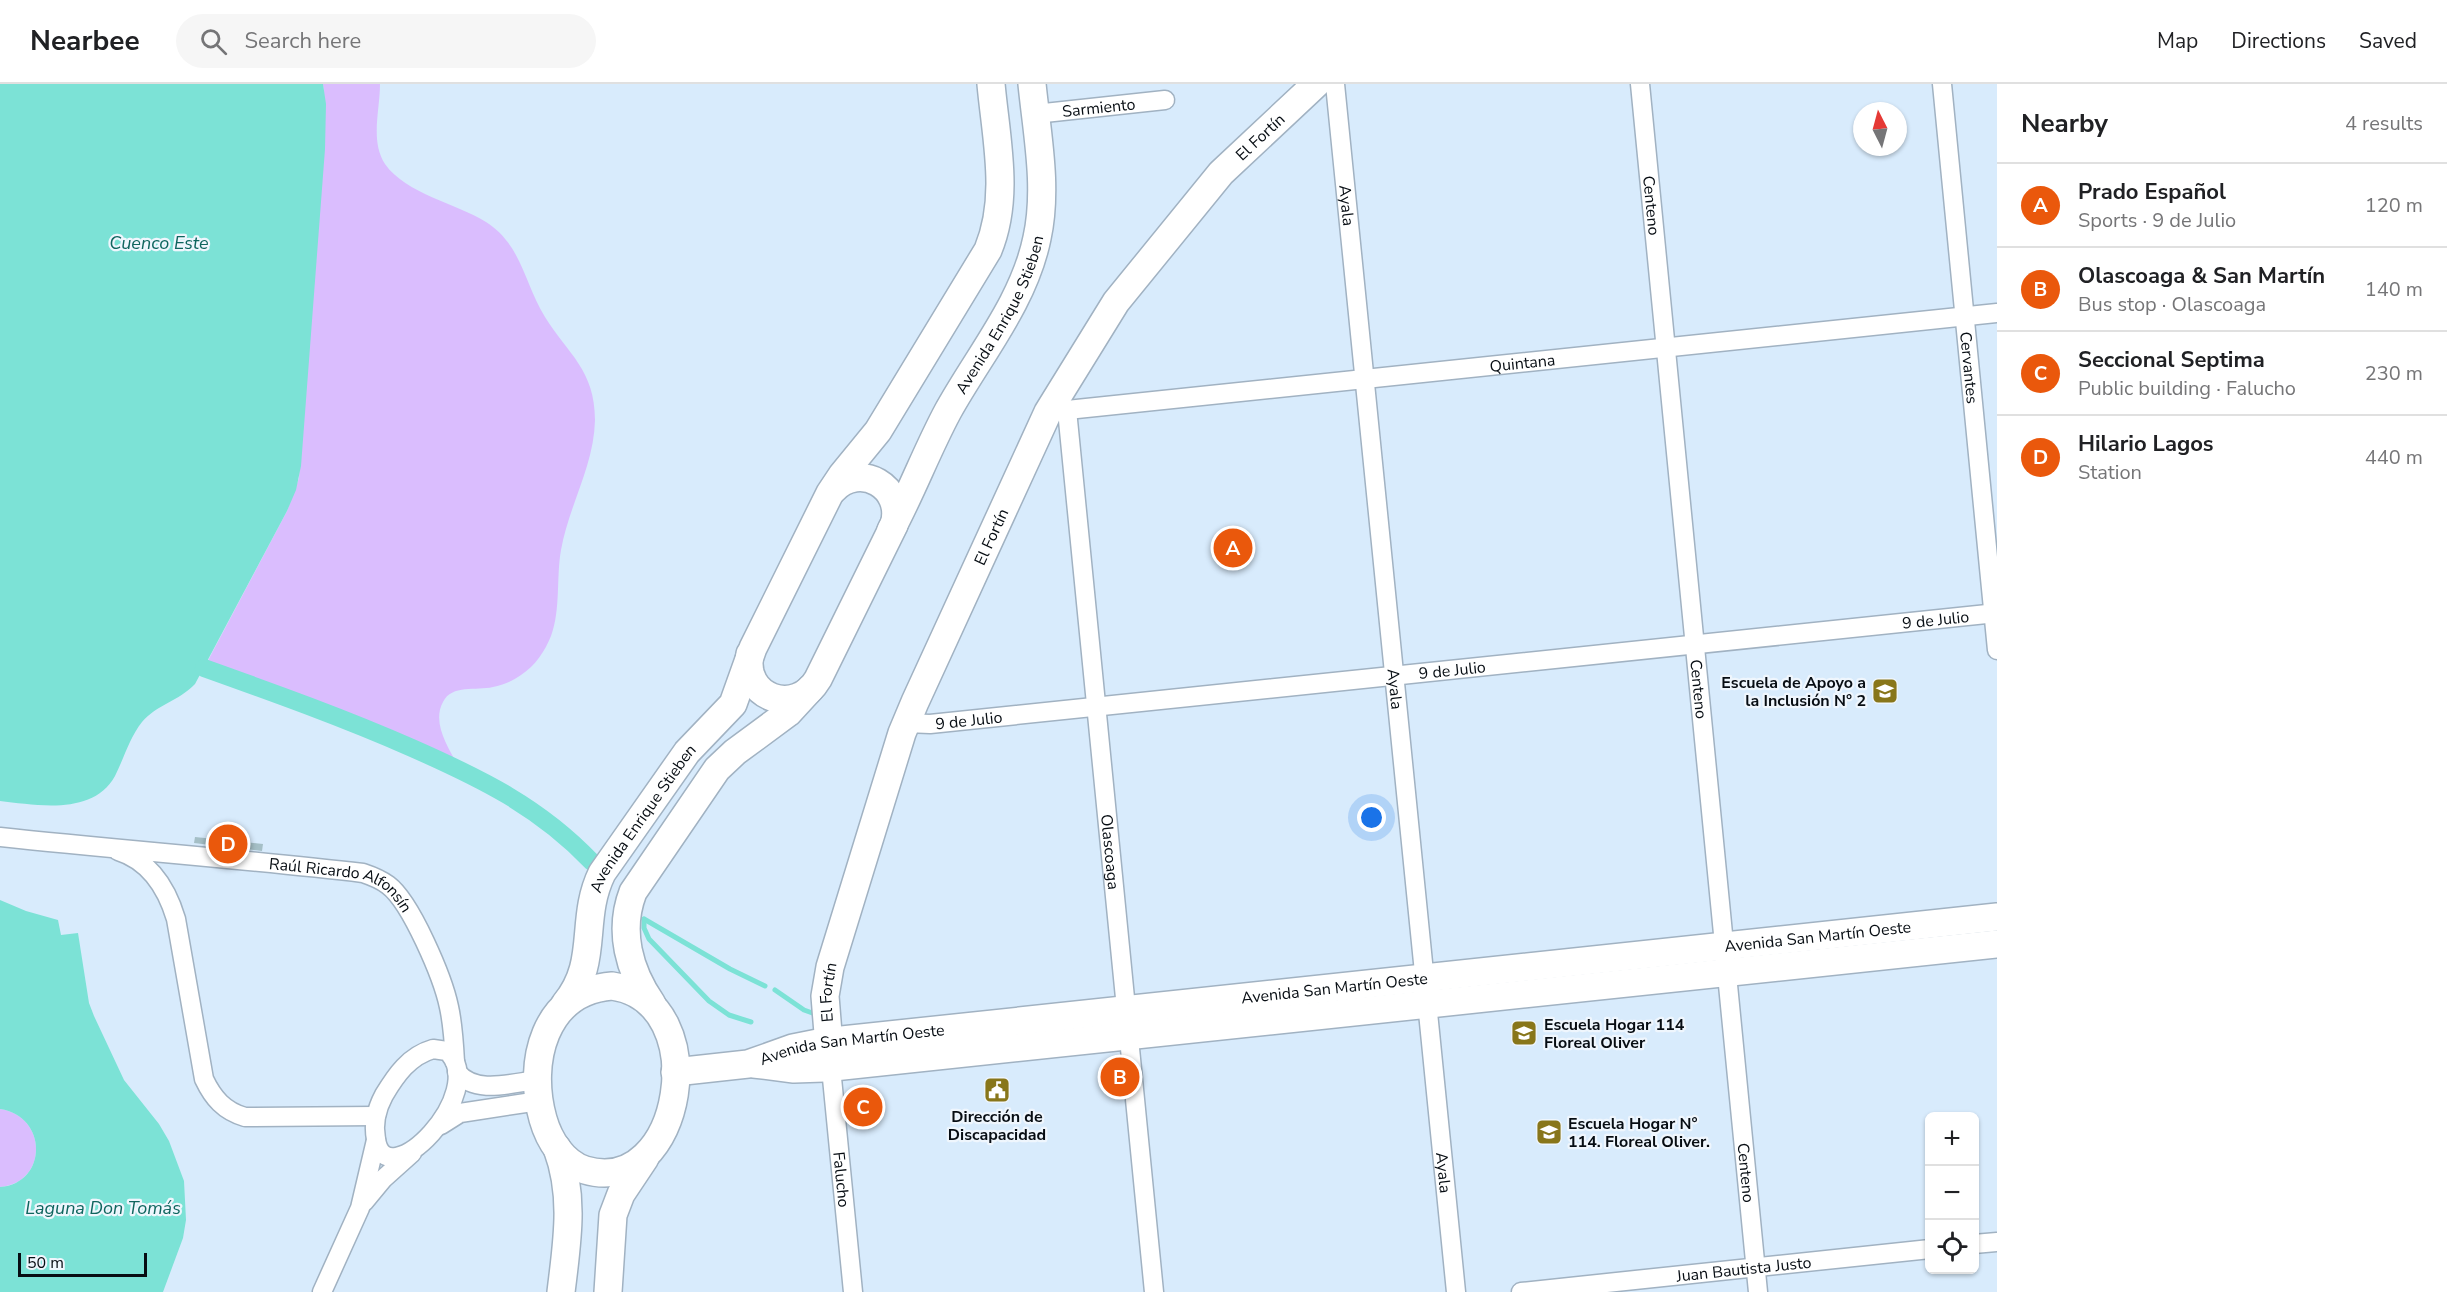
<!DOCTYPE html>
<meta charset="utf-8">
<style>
body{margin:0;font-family:"Nunito Sans",sans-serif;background:#f6f6f6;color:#202124}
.controls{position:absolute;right:18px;bottom:18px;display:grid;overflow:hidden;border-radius:9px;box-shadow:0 2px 4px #0004}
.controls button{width:54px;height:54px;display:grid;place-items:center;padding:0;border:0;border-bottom:2px solid #e0e0e0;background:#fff;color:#202124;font:30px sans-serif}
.compass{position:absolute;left:1853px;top:18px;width:54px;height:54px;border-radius:50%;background:#fff;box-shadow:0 2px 4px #0004;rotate:354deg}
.scale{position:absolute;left:18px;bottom:15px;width:129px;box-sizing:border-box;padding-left:6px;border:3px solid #070d13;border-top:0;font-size:16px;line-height:21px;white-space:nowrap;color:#070d13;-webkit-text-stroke:4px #eff6fd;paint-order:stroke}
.you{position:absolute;left:1372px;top:734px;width:21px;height:21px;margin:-15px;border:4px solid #fff;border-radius:50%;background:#1a73e8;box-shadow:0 0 0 9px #1a73e833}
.badge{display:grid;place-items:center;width:39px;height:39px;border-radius:50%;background:#ea580c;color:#fff;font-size:20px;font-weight:700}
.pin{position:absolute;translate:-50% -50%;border:3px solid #fff;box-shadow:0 2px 6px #0006}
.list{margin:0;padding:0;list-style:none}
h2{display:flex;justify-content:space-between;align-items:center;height:78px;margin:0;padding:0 24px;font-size:26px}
h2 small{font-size:20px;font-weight:400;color:#757577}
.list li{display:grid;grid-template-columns:39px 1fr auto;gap:18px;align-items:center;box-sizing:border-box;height:84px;padding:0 24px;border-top:2px solid #e0e0e0}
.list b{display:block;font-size:22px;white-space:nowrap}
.list p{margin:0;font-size:20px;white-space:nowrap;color:#757577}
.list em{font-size:20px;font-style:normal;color:#757577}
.icon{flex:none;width:33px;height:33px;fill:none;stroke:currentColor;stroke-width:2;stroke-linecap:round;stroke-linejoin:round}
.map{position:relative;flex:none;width:1997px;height:1208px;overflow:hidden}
header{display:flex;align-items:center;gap:36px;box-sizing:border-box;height:84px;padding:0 30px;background:#fff;border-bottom:2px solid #e0e0e0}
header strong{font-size:28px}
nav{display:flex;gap:33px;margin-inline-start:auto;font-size:21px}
.search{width:420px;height:54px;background:#f6f6f6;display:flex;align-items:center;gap:15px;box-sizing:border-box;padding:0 21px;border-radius:33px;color:#757577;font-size:22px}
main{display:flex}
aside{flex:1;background:#fff}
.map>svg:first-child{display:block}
.green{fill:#dabdfe}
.water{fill:#7ce2d6}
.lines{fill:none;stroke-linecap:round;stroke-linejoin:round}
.stream{stroke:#7ce2d6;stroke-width:5}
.canal{stroke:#7ce2d6;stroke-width:18}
.building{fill:#a5bfc6}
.street-casing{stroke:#a1b2c2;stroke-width:21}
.secondary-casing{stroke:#a1b2c2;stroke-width:30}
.street{stroke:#fff;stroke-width:18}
.secondary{stroke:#fff;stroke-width:27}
.labels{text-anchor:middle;stroke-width:4.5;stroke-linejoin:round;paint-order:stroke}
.street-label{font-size:16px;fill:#070d13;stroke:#eff6fd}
.poi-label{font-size:16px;font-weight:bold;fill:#070d13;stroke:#eff6fd;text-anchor:start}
.water-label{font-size:18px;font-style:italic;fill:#0e655e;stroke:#eff6fd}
</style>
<header>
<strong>Nearbee</strong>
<div class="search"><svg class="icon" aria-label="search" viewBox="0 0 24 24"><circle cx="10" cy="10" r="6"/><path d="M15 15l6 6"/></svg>Search here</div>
<nav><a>Map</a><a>Directions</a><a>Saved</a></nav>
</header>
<main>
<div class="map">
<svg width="1997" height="1208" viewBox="0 0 1997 1208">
<rect width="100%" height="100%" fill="#d8ebfc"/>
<g class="green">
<path d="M323 0H380C380 26 370 57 385 80 406 110 456 119 486 138 522 161 524 199 545 233 568 270 595 286 595 336 594 382 569 421 561 466 556 494 561 525 551 552 545 567 535 582 521 591 513 597 503 601 493 603 476 607 452 600 443 618 431 640 450 666 460 685L347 635 204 584 287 427 299 394 324 8Z"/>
<path d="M0 1025C48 1032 48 1099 0 1103Z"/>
</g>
<g class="water">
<path d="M0 0H323L326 20 325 65 301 382 296 406 287 427 195 600C179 617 156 621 142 638 130 653 124 674 115 692 93 732 37 721 0 717Z"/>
<path d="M0 816 26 827 58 836 61 851 78 849 89 919 94 932 124 996 159 1040 169 1057 184 1097 186 1136 183 1154 163 1208H0V1103C48 1099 48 1032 0 1025Z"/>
</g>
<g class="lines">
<g class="stream">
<polyline points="644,835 644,844 649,855 709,917 729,931 751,938"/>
<polyline points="644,835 730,885 765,902"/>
<polyline points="775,906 804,926 818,931"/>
</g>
<path class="canal" d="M204 584C274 609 344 634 412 664 480 694 540 723 592 778"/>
</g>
<polygon class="building" points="195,753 263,760 262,767 194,759"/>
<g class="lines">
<defs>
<g id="street">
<path id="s1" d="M1335 0 1456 1208"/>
<path id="s2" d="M1640 0 1758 1208"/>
<path id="s3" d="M1942 0 1997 566"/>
<path id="s4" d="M1035 30 1165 16"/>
<path id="s5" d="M1067 326 1154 1208"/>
<path id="s6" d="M1048 328 1997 229"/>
<path id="s7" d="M906 639 930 640 1997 529"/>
<path id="s8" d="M0 753C121 766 242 775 363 789 372 792 380 795 388 801 411 818 443 894 449 923 453 941 454 959 455 978"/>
<path d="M118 767C150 777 167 805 176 835L204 995C213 1014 224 1027 245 1033L376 1032"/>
<path d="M433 965 447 967C491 1008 385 1116 376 1055 373 1040 377 1024 384 1011 396 991 409 972 433 965Z"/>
<path id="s9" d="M831 984 853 1208"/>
<path d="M457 988C475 1011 512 999 537 996"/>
<polyline points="441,1041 460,1029 539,1017"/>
<polyline points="364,1118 383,1095 412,1069"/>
<polyline points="1974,1160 1997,1158"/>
<polyline points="322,1208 360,1124 376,1056"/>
<path id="s10" d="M1521 1208 1930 1165"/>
</g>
<g id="secondary">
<path id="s11" d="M891 446C912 407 927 366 948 327 979 271 1024 218 1037 154 1048 104 1037 50 1032 0"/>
<path d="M750 570C741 614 796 633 818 595L894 441C905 403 860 377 833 406"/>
<path d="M612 902C716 916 683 1116 585 1086 563 1079 549 1056 543 1035 527 979 544 907 612 902Z"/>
<path id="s12" d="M565 920C600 878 579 836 602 789L687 668 733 620 753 564 830 409 842 391 878 347 988 166C1010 113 996 55 991 0"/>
<path d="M652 920C629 887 618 847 633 808L717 685 735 668 788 629 811 604"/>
<path id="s13" d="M830 974 825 912 830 883 902 649 915 618 1048 328 1116 218 1221 89 1316 0"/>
<polyline points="754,980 794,985 824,984 1997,860"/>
<path id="s14" d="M675 988 748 980 793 964 823 958 1997 833"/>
<path d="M557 1064C575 1112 567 1158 561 1208"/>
<polyline points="608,1208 613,1131 621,1110 645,1074"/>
</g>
</defs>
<use href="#street" class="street-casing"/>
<use href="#secondary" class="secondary-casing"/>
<use href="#street" class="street"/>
<use href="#secondary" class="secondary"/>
</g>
<defs>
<symbol id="school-square" viewBox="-11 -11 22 22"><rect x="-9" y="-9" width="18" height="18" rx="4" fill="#88761a" stroke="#eff6fd"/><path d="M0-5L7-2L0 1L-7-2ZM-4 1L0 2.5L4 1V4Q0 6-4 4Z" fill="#fff"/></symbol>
<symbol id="civic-square" viewBox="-11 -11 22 22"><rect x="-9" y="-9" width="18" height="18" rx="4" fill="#88761a" stroke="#eff6fd"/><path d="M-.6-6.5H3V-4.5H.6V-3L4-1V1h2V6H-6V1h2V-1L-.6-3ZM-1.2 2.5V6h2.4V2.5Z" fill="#fff"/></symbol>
</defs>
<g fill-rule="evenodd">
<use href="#school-square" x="1870" y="592" width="30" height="30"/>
<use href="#school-square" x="1509" y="934" width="30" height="30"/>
<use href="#civic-square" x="982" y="991" width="30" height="30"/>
<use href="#school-square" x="1534" y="1033" width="30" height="30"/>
</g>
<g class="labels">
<g class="street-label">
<text dy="6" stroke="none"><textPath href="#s4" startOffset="64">Sarmiento</textPath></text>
<text dy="6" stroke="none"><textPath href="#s13" startOffset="1038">El Fortín</textPath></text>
<text dy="6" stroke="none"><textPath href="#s1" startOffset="122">Ayala</textPath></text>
<text dy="6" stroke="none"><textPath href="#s2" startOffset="122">Centeno</textPath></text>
<text dy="6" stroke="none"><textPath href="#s11" startOffset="242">Avenida Enrique Stieben</textPath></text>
<text dy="6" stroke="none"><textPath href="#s6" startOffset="477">Quintana</textPath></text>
<text dy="6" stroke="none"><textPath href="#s3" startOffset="285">Cervantes</textPath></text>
<text dy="6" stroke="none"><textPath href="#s13" startOffset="552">El Fortín</textPath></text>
<text dy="6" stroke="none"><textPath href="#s7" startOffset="1035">9 de Julio</textPath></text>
<text dy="6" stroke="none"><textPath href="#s7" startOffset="549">9 de Julio</textPath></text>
<text dy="6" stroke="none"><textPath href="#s1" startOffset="608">Ayala</textPath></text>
<text dy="6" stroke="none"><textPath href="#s2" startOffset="608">Centeno</textPath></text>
<text dy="6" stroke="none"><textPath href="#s7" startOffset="63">9 de Julio</textPath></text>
<text dy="6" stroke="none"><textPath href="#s12" startOffset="206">Avenida Enrique Stieben</textPath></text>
<text dy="6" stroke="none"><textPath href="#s5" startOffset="444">Olascoaga</textPath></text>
<text dy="6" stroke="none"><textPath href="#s8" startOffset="348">Raúl Ricardo Alfonsín</textPath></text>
<text dy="6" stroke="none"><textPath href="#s14" startOffset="1152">Avenida San Martín Oeste</textPath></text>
<text dy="6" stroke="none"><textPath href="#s14" startOffset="666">Avenida San Martín Oeste</textPath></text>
<text dy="6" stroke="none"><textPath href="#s13" startOffset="66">El Fortín</textPath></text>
<text dy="6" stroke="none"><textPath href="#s14" startOffset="180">Avenida San Martín Oeste</textPath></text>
<text dy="6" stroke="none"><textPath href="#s1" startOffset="1094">Ayala</textPath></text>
<text dy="6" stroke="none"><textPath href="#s2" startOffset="1094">Centeno</textPath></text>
<text dy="6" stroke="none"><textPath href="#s9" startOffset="112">Falucho</textPath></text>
<text dy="6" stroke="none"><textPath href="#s10" startOffset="224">Juan Bautista Justo</textPath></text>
</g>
<g class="poi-label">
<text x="1866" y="604" text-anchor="end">Escuela de Apoyo a<tspan x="1866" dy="18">la Inclusión N° 2</tspan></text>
<text x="1544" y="946">Escuela Hogar 114<tspan x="1544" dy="18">Floreal Oliver</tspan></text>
<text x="997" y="1038" text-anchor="middle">Dirección de<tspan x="997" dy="18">Discapacidad</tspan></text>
<text x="1568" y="1045">Escuela Hogar N°<tspan x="1568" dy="18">114. Floreal Oliver.</tspan></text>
</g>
<g class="water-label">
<text x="159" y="165">Cuenco Este</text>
<text x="103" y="1130">Laguna Don Tomás</text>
</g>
</g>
</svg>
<div class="controls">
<button>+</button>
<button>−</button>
<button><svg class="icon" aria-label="locate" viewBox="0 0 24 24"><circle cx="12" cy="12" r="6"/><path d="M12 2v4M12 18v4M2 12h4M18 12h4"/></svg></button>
</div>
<svg class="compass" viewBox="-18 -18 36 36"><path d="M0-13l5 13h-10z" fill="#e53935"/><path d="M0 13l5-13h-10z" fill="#757577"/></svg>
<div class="scale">50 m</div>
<div class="you"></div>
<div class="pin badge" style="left:1233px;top:464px">A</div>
<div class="pin badge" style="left:1120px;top:993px">B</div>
<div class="pin badge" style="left:863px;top:1023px">C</div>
<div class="pin badge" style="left:228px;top:760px">D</div>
</div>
<aside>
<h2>Nearby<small>4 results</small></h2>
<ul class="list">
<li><span class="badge">A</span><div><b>Prado Español</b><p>Sports · 9 de Julio</p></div><em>120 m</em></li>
<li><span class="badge">B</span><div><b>Olascoaga &amp; San Martín</b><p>Bus stop · Olascoaga</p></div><em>140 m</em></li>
<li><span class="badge">C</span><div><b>Seccional Septima</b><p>Public building · Falucho</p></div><em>230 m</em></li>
<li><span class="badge">D</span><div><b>Hilario Lagos</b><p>Station</p></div><em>440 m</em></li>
</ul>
</aside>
</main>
